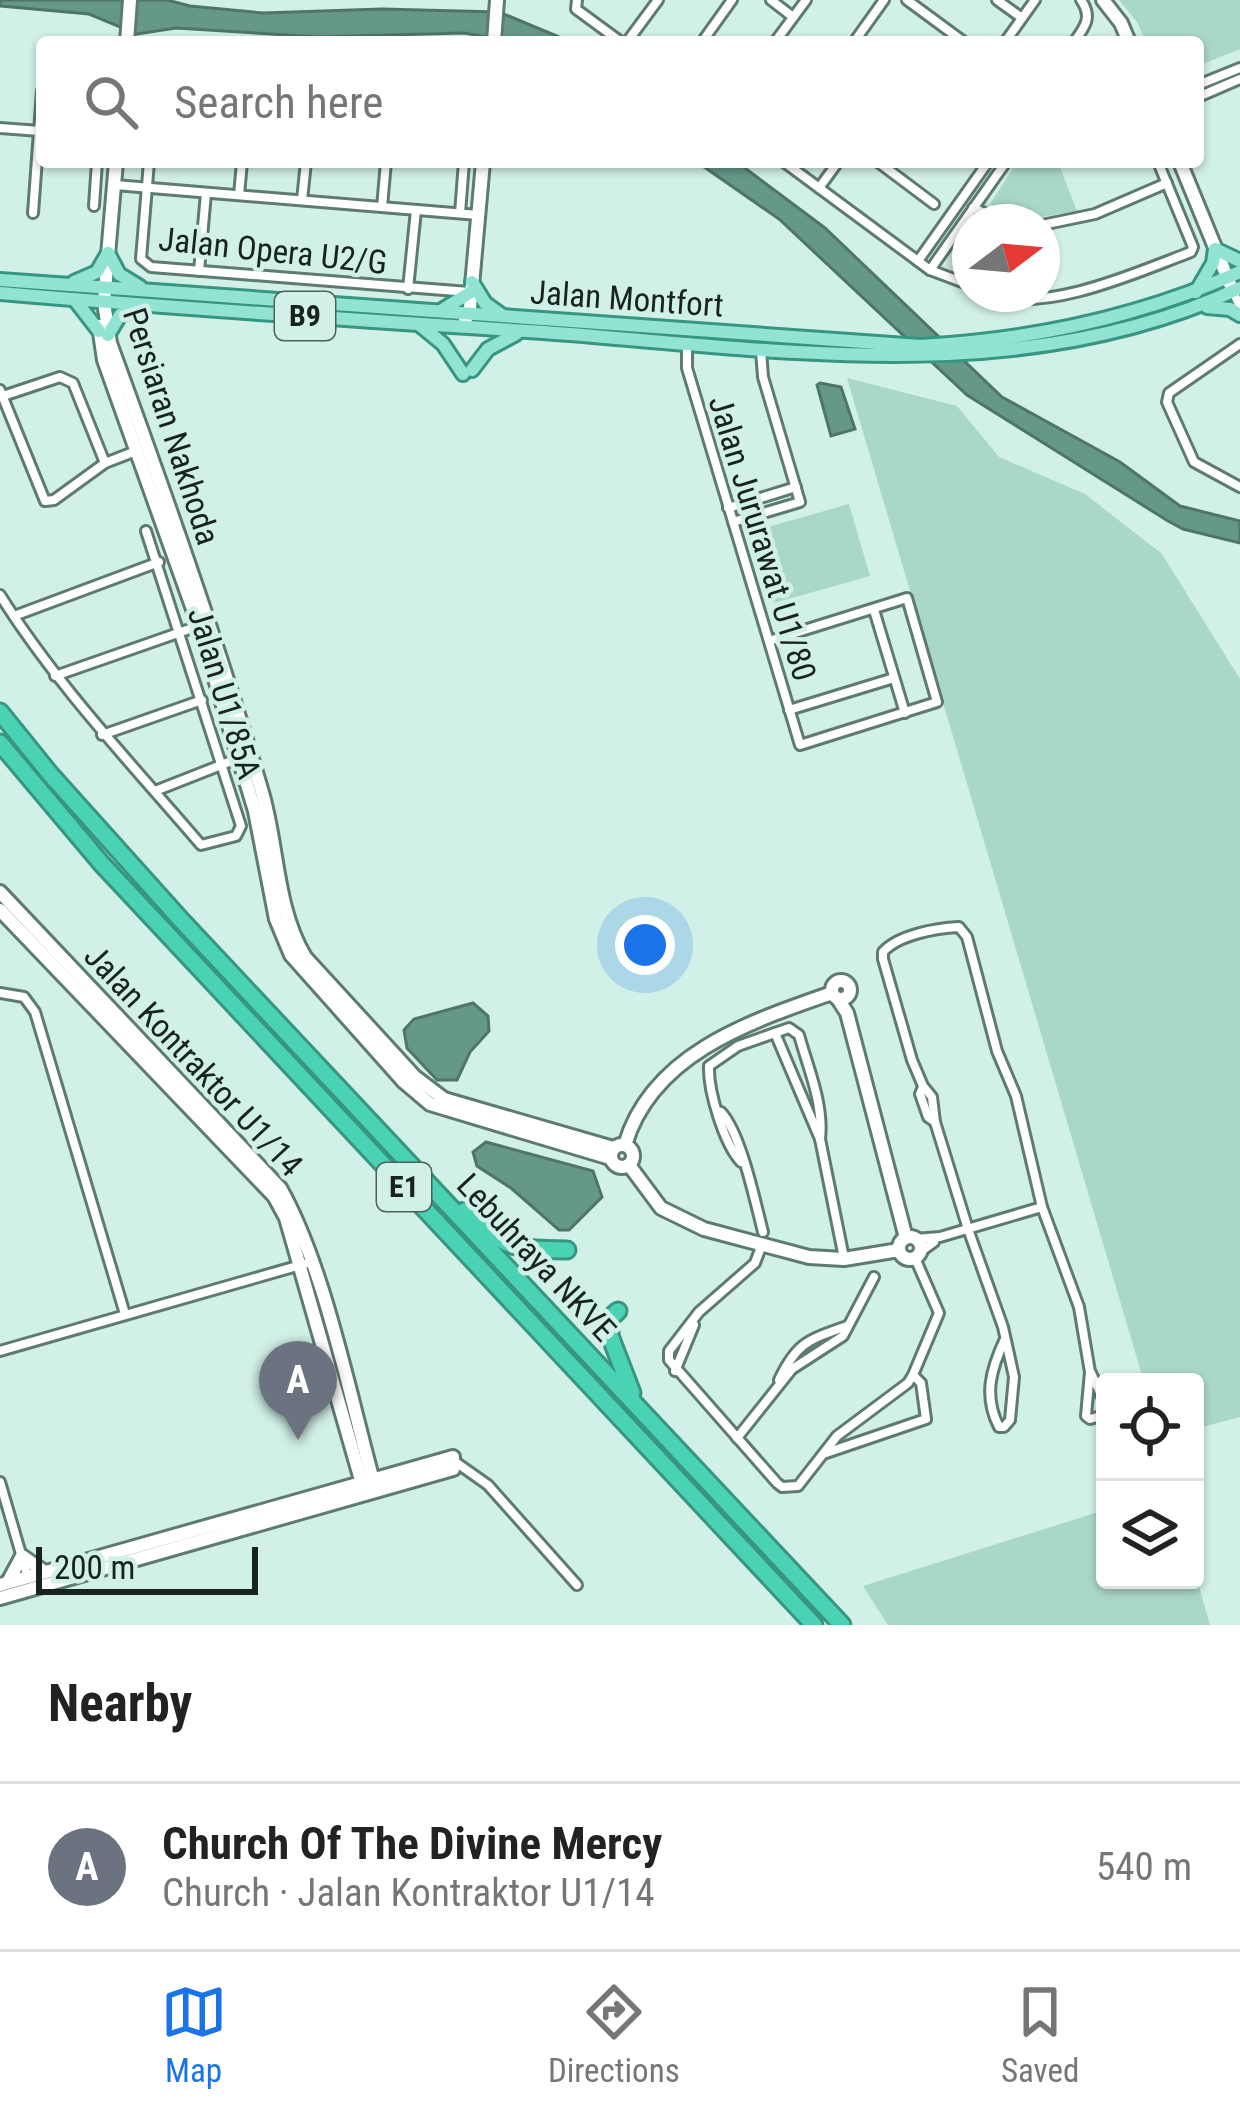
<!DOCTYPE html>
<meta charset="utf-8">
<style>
body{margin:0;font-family:"Roboto Condensed",sans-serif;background:#f2f2f2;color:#222}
.controls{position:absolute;right:36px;bottom:36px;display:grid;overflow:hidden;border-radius:12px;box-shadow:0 3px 9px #0004}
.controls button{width:108px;height:108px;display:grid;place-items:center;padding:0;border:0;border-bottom:3px solid #e0e0e0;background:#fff;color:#222;font:60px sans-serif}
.compass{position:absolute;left:952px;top:204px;width:108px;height:108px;border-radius:50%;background:#fff;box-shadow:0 3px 9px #0004;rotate:74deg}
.scale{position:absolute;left:36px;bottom:30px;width:222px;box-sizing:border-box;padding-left:12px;border:6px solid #17231f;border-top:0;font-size:33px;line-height:42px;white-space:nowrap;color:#17231f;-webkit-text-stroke:9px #d1f0e7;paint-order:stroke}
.you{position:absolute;left:645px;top:945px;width:42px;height:42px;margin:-30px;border:9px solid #fff;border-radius:50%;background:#1a73e8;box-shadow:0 0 0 18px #1a73e833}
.badge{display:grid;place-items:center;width:78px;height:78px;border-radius:50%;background:#1a73e8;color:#fff;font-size:39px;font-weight:700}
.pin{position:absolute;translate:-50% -99px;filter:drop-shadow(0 3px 6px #0008)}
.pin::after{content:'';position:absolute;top:63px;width:42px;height:36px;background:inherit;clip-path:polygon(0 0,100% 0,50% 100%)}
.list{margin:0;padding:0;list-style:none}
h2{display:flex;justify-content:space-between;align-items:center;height:156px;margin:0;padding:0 48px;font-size:51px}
h2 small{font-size:39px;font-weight:400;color:#767676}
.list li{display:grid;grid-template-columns:78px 1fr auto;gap:36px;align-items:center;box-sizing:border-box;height:168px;padding:0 48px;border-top:3px solid #e0e0e0}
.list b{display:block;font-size:45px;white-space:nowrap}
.list p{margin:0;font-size:39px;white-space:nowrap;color:#767676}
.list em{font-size:39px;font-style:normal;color:#767676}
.icon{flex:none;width:66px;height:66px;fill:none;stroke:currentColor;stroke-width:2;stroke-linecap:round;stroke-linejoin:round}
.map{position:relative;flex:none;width:1240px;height:1625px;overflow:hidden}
.search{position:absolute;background:#fff;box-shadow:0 3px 9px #0004;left:36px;right:36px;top:36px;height:132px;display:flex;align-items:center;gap:30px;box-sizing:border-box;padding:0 42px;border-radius:12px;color:#767676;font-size:45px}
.sheet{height:324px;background:#fff}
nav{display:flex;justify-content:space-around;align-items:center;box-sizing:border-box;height:168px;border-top:3px solid #e0e0e0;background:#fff;font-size:33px;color:#767676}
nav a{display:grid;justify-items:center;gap:6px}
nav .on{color:#1a73e8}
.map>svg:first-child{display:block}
.green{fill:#a9d8ca}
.water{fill:#66988a;stroke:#4e756a;stroke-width:3}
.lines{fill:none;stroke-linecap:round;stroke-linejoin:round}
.street-casing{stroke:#5e7a72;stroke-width:14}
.secondary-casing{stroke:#5e7a72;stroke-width:18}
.primary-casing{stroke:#389580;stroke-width:18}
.highway-casing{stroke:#389580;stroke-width:21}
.street{stroke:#fff;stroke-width:8}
.secondary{stroke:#fff;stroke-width:12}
.primary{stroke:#92e4d2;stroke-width:12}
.highway{stroke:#4ad2b4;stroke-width:15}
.labels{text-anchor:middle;stroke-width:9;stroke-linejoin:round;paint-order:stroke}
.shield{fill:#d1f0e7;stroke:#4f605b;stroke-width:3}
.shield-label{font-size:30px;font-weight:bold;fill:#17231f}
.street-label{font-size:33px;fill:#17231f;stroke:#d1f0e7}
</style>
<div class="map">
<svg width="1240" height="1625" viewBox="0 0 1240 1625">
<rect width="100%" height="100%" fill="#d1f0e7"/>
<g class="green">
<polygon points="1119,0 1240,0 1240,49 1198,66 1198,42 1146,42 1137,22"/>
<polygon points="1017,162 1058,162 1077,211 1023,220 990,204"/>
<polygon points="847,378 957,406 999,457 1085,494 1162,554 1240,679 1240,1417 1195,1429 1195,1382 1144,1382"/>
<polygon points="849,504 870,576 774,603 754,531"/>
<polygon points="1105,1510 1105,1580 1195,1580 1195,1573 1210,1625 888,1625 863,1586"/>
</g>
<g class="water">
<polygon points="0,0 167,0 190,6 263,13 382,9 499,12 571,42 514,42 464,33 319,37 176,28 137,34 89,14 0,6"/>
<polygon points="697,162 737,162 825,228 1002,397 1120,462 1180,506 1240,521 1240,543 1183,529 1168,521 967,395 779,219"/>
<polygon points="820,383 841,387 855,429 831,436 817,385"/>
<polygon points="473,1003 488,1016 489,1031 470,1052 457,1080 437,1080 407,1048 404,1030 414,1019"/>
<polygon points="486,1142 593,1171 602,1197 569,1230 559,1230 511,1188 477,1166 473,1152"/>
</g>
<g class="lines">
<defs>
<g id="street">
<polyline points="577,0 576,9 621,42"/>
<polyline points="771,0 793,17"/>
<polyline points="907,0 964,42"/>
<polyline points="997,0 1022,18"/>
<polyline points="627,42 658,0"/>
<polyline points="702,42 732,0"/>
<polyline points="775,42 806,0"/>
<polyline points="854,42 884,0"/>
<polyline points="1005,42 1035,0"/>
<path d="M1074 42C1085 27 1093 17 1081 0"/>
<polyline points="1198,85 1240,68"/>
<polyline points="1198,97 1240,79"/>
<polyline points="0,128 40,131"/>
<polyline points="149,162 141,259 151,267 469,292"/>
<polyline points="784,162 930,270 970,285"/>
<polyline points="878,162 934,204"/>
<polyline points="115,185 478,215"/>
<polyline points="819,188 838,162"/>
<polyline points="239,195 242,162"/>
<polyline points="302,200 306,162"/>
<polyline points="94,206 97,162"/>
<polyline points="382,207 386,162"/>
<polyline points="973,208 1005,222"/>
<polyline points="33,213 42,91"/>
<polyline points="460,213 464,162"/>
<polyline points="1042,225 1095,214 1167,183"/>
<polyline points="918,261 988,162"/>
<polyline points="930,270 1006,162"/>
<polyline points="199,271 206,193"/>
<polyline points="408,289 416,210"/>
<polyline points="1233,291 1240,307"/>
<path d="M993 294C1046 314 1140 271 1191 252L1193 247 1158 162"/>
<polyline points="687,342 687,368 800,745 937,702 907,598 769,641"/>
<polyline points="1240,344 1169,393 1167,402 1194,462 1240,487"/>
<polyline points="0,390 45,501 54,500 105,463 136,451"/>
<polyline points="3,396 60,377 73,383 105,463"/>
<polyline points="728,508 796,487"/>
<polyline points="733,522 800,502 763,377 761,350"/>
<path d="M0 595C58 687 131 763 201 845L236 836 241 826 146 531"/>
<polyline points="874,610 905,713"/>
<polyline points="14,616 159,562"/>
<polyline points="55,676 201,625"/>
<polyline points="789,710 894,678"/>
<polyline points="102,735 202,700"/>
<polyline points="155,791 239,758"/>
<polyline points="0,993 24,997 35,1012 125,1314"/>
<polyline points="775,1033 820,1139 844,1258"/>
<polyline points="923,1087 920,1094 928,1117 935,1122"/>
<path d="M721 1112C741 1133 755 1201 763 1232"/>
<path d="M741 1162C724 1144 708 1091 709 1066L738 1046 789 1028 799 1035C808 1068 824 1104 820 1139"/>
<polyline points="915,1239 940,1237 1042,1207"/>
<polyline points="761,1247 755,1263 699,1312 669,1351 669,1360 777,1483 782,1487 798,1486 837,1436 908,1383 913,1375 939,1313 915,1258"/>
<polyline points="920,1252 934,1242"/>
<path d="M1005 1339C991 1369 983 1396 999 1427H1004L1010 1420 1014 1377 1003 1327 968 1229 935 1122 932 1097 923 1086 912 1060 883 959V952C898 935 936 928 959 927L967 937 997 1051 1016 1096 1042 1207 1079 1307 1090 1372 1086 1416 1090 1419 1105 1415"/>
<polyline points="0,1351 311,1262"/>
<polyline points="675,1371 694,1325"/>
<polyline points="1091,1373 1105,1403"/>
<path d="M779 1380C797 1342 808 1340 847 1326"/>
<polyline points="737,1438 792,1369 843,1336 874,1277"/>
<polyline points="826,1453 926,1419 921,1383 913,1375"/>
<polyline points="454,1461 488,1485 577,1585"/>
<polyline points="0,1482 28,1578"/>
</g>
<g id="secondary">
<polyline points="1103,0 1121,23 1129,42"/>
<polyline points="127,42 130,0"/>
<polyline points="494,42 497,0"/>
<path d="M116 162 104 302 110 343C164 491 216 638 261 789 278 844 275 907 305 957L415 1077 444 1099 613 1148"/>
<polyline points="1180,162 1230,284"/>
<polyline points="465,321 470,308 483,162"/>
<polyline points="99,326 104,360 199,626 255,811 276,919 291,955 404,1082 430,1104 610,1158"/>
<path d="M0 892 280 1188C325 1268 349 1394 374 1484"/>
<polyline points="0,910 274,1196 286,1218 363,1487"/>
<circle cx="841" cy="990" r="9"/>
<polyline points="838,999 847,1013 906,1238"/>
<circle cx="622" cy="1156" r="11"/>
<path d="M625 1145C652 1053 752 1021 832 993"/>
<polyline points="629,1165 661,1208 704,1229 809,1257 844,1259 899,1250"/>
<circle cx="910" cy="1248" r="11"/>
<polyline points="8,1582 22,1556 43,1571"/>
<polyline points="0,1585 453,1457 453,1469 0,1598"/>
</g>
<g id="primary">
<polyline points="108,253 119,274 140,287"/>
<path d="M0 280 920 346C1032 340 1137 318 1240 272"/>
<polyline points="74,282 97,272 108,253"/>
<polyline points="472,282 485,303 503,316"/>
<polyline points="1196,292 1213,263 1215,249 1240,261"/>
<path d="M0 293C181 309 362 320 543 332 777 349 1020 391 1240 288"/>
<polyline points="75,300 99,331"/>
<polyline points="1207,307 1230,309 1240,315"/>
<polyline points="442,310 471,292"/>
<polyline points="421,326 443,344 463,374"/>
<polyline points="108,335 120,315 139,307"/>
<polyline points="472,370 488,349 516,334"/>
</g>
<g id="highway">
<polyline points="0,712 50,774 181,920 842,1625"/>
<polyline points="0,743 101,863 814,1625"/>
<path d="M464 1211C507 1249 510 1249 567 1250"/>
<polyline points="618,1311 610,1318 610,1336 632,1393"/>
</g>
</defs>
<use href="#street" class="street-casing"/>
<use href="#secondary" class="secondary-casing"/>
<use href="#primary" class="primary-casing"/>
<use href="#highway" class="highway-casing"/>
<use href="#street" class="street"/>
<use href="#secondary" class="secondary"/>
<use href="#primary" class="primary"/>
<use href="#highway" class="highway"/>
</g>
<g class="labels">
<g class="shield">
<rect x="275" y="292" width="60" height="48" rx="9"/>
<rect x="377" y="1163" width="54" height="48" rx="9"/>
</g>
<g class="shield-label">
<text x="305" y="326">B9</text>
<text x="404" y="1197">E1</text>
</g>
<g class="street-label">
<text transform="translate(273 250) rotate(6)" y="12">Jalan Opera U2/G</text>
<text transform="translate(627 298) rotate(4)" y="12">Jalan Montfort</text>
<text transform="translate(172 426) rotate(72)" y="12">Persiaran Nakhoda</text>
<text transform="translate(763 538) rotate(73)" y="12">Jalan Jururawat U1/80</text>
<text transform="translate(225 693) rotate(73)" y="12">Jalan U1/85A</text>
<text transform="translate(194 1060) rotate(47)" y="12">Jalan Kontraktor U1/14</text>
<text transform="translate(537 1257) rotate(47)" y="12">Lebuhraya NKVE</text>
</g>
</g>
</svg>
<div class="controls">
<button><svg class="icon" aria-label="locate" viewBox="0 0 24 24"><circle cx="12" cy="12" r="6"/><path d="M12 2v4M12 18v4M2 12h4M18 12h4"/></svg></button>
<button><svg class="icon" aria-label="layers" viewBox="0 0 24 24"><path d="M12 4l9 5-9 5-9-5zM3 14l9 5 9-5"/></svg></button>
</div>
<svg class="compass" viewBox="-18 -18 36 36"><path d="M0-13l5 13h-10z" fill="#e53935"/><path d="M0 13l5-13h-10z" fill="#767676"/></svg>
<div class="scale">200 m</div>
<div class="you"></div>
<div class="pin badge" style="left:298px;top:1440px;background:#6b7280">A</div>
<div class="search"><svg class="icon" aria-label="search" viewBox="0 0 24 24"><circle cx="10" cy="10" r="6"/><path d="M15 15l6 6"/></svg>Search here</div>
</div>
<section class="sheet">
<h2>Nearby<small></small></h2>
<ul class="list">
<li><span class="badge" style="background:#6b7280">A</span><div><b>Church Of The Divine Mercy</b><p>Church · Jalan Kontraktor U1/14</p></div><em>540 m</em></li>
</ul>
</section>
<nav>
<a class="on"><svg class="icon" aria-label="map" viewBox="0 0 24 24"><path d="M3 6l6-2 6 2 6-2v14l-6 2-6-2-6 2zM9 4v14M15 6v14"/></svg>Map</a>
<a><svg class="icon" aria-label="directions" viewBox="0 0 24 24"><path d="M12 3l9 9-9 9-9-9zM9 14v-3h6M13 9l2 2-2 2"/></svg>Directions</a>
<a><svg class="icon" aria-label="saved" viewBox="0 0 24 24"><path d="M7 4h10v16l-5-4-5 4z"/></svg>Saved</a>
</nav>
